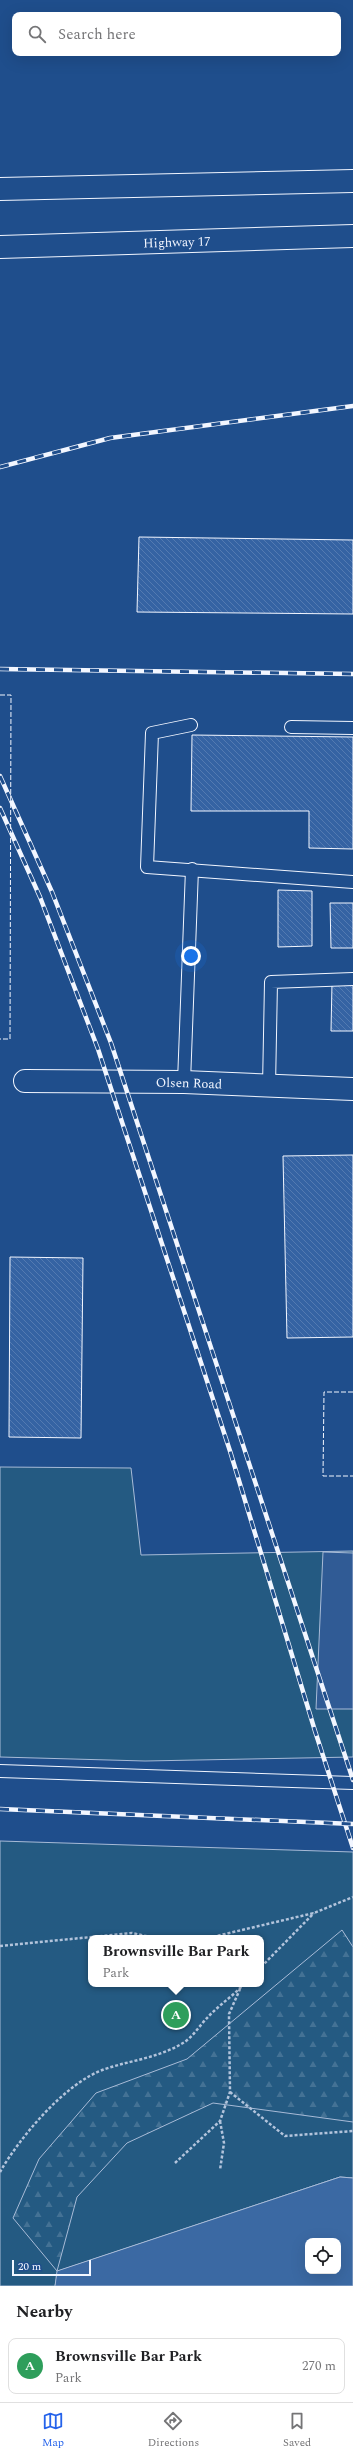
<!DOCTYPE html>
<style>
body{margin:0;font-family:Spectral,serif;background:#f2f2f2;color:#202124}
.controls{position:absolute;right:12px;bottom:12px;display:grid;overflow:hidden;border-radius:8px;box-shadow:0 4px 16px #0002}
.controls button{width:36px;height:36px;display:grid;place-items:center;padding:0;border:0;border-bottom:1px solid #e0e0e0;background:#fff;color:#202124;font:20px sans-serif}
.scale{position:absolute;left:12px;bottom:10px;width:79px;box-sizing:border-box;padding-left:4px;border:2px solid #f2f6ff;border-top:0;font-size:11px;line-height:14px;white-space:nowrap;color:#f2f6ff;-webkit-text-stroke:3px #1f4e8c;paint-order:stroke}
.you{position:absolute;left:191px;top:956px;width:14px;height:14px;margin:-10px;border:3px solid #fff;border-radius:50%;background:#1a73e8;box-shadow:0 0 0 6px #1a73e833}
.badge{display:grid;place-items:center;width:26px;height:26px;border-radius:50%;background:#2563eb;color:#fff;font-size:13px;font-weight:700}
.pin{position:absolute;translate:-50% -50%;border:2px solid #fff;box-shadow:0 1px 4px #0006}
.popup{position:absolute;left:88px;top:1935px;width:176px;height:52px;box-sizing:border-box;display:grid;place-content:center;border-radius:8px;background:#fff;filter:drop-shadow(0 1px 3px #0005);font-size:13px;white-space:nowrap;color:#757577}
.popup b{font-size:15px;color:#202124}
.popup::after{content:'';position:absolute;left:50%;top:100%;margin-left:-8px;border:8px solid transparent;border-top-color:#fff}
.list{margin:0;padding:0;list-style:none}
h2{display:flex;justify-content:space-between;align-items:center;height:52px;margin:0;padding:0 16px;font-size:17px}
h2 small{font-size:13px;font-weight:400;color:#757577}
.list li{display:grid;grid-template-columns:26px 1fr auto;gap:12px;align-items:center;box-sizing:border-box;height:56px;margin:0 8px 8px;padding:0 8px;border:1px solid #e0e0e0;border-radius:8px}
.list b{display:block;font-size:15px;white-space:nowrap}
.list p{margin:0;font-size:13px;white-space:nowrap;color:#757577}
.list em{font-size:13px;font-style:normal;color:#757577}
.icon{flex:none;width:22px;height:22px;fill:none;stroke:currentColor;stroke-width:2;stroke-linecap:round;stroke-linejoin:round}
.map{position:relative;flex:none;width:353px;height:2286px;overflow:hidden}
.search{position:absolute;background:#fff;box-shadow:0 4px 16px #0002;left:12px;right:12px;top:12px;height:44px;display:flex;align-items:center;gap:10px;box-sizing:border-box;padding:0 14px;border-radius:8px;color:#757577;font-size:15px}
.sheet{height:116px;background:#fff}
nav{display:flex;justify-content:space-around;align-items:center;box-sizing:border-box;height:56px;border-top:1px solid #e0e0e0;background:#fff;font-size:11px;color:#757577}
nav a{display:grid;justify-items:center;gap:2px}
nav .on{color:#2563eb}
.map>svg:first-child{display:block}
.green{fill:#245a82;stroke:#a8bbd7;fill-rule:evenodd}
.forest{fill:url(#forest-firs);stroke:#a8bbd7}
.parking{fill:#305b95;stroke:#a8bbd7}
.water{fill:#3b69a3;stroke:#a8bbd7;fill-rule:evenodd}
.building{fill:url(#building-back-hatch);stroke:#f2f6ff}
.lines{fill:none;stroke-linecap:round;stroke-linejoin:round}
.lane-casing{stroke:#f2f6ff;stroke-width:14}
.street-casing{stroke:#f2f6ff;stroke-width:24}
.highway-casing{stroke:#f2f6ff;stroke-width:24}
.path{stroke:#b3c4dc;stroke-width:2.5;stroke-dasharray:3 2;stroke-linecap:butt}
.lane{stroke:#1f4e8c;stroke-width:12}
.street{stroke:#1f4e8c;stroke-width:22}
.highway{stroke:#1f4e8c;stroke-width:22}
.rail-casing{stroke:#f2f6ff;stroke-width:4.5}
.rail{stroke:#1f4e8c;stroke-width:3;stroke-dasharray:9;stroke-linecap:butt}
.fence{stroke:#f2f6ff;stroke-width:1;stroke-dasharray:5 2;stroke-linecap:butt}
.labels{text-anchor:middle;stroke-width:3;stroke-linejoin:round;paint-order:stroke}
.street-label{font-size:13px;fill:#f2f6ff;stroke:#1f4e8c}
</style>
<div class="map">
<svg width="353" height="2286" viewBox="0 0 353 2286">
<defs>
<pattern id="forest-firs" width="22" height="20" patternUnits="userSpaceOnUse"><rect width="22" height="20" fill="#245a82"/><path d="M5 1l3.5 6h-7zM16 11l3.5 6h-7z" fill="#447295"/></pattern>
<pattern id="building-back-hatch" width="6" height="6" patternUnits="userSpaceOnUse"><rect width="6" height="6" fill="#3563a3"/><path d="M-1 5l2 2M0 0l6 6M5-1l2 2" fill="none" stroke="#537ab1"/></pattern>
</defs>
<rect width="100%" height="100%" fill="#1f4e8c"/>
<g class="green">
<polygon points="0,1467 131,1468 141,1555 353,1551 353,1757 145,1761 0,1757"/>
<path d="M0 1841 353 1852V2178L340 2177 58 2271 55 2286H0ZM91 1938H261V1984H91Z"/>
</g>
<polygon class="forest" points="342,1930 353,1947 353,2122 213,2103 127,2143 77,2197 57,2271 13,2218 39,2159 96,2093 187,2059"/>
<polygon class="parking" points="323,1552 353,1553 353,1709 316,1709"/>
<path class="water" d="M340 2177 353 2178V2286H55L57 2271ZM308 2241H338V2271H308Z"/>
<g class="building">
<polygon points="139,537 353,540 353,614 137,612"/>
<polygon points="192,735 353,737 353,849 309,848 309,811 191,811"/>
<polygon points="278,890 312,891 312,946 278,947"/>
<polygon points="330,903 353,903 353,948 331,948"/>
<polygon points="332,983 353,984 353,1031 331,1031"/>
<polygon points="353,1155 353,1337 287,1338 283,1156"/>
<polygon points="10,1257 83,1258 81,1438 9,1437"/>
</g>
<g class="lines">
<defs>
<g id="lane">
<polyline points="191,725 152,733 147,867 353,882"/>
<polyline points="291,727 353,728"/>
<polyline points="184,1082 192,869"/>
<polyline points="269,1087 271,982 353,979"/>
<polyline points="0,1771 353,1783"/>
</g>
<g id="street">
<path id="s1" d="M25 1081 184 1082 353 1089"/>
</g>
<g id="highway">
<polyline points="0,189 353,181"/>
<path id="s2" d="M0 247 353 236"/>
</g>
</defs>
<use href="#lane" class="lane-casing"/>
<use href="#street" class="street-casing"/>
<use href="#highway" class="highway-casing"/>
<g class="path">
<polyline points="208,1938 314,1913 353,1897"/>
<polyline points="0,1946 132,1933 155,1938"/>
<polyline points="261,1967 314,1913"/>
<polyline points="230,2092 285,2136 353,2131"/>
<polyline points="220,2121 224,2143 220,2170"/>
<polyline points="175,2163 220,2121 230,2092 229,2014 240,1989"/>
<path d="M0 2172C20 2137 66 2082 105 2069 132 2060 158 2058 183 2043 192 2038 200 2025 208 2017 219 2005 233 1996 244 1984"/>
</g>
<use href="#lane" class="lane"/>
<use href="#street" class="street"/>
<use href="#highway" class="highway"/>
<defs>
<g id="rail">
<polyline points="0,467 110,438 353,406"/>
<polyline points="0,669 353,674"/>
<polyline points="0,776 52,892 111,1043 353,1780"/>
<polyline points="0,808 40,897 98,1049 230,1451 315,1731 353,1848"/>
<polyline points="0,1809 353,1824"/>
</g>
</defs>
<use href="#rail" class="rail-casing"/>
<use href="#rail" class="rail"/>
<g class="fence">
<polyline points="0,695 11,695 10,1039 0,1039"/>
<polyline points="353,1392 324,1392 323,1476 353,1476"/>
</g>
</g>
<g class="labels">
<g class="street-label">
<text dy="5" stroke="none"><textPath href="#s2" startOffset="177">Highway 17</textPath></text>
<text dy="5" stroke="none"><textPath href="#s1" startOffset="164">Olsen Road</textPath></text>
</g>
</g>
</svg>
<div class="controls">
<button><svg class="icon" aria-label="locate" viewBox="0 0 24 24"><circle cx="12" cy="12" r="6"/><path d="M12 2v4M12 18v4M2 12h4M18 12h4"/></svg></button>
</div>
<div class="scale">20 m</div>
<div class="you"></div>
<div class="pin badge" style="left:176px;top:2015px;background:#2e9e5b">A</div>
<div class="popup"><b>Brownsville Bar Park</b>Park</div>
<div class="search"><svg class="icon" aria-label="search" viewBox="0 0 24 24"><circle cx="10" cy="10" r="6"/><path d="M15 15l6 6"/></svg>Search here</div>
</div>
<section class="sheet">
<h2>Nearby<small></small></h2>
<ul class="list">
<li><span class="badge" style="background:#2e9e5b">A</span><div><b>Brownsville Bar Park</b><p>Park</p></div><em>270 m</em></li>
</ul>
</section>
<nav>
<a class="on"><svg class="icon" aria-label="map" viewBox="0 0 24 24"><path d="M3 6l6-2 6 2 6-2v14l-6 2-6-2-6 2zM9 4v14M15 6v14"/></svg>Map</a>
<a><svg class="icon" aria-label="directions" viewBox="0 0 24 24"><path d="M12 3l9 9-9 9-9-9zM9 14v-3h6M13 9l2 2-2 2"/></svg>Directions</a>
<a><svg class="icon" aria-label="saved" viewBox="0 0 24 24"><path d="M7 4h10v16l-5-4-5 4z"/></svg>Saved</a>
</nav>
